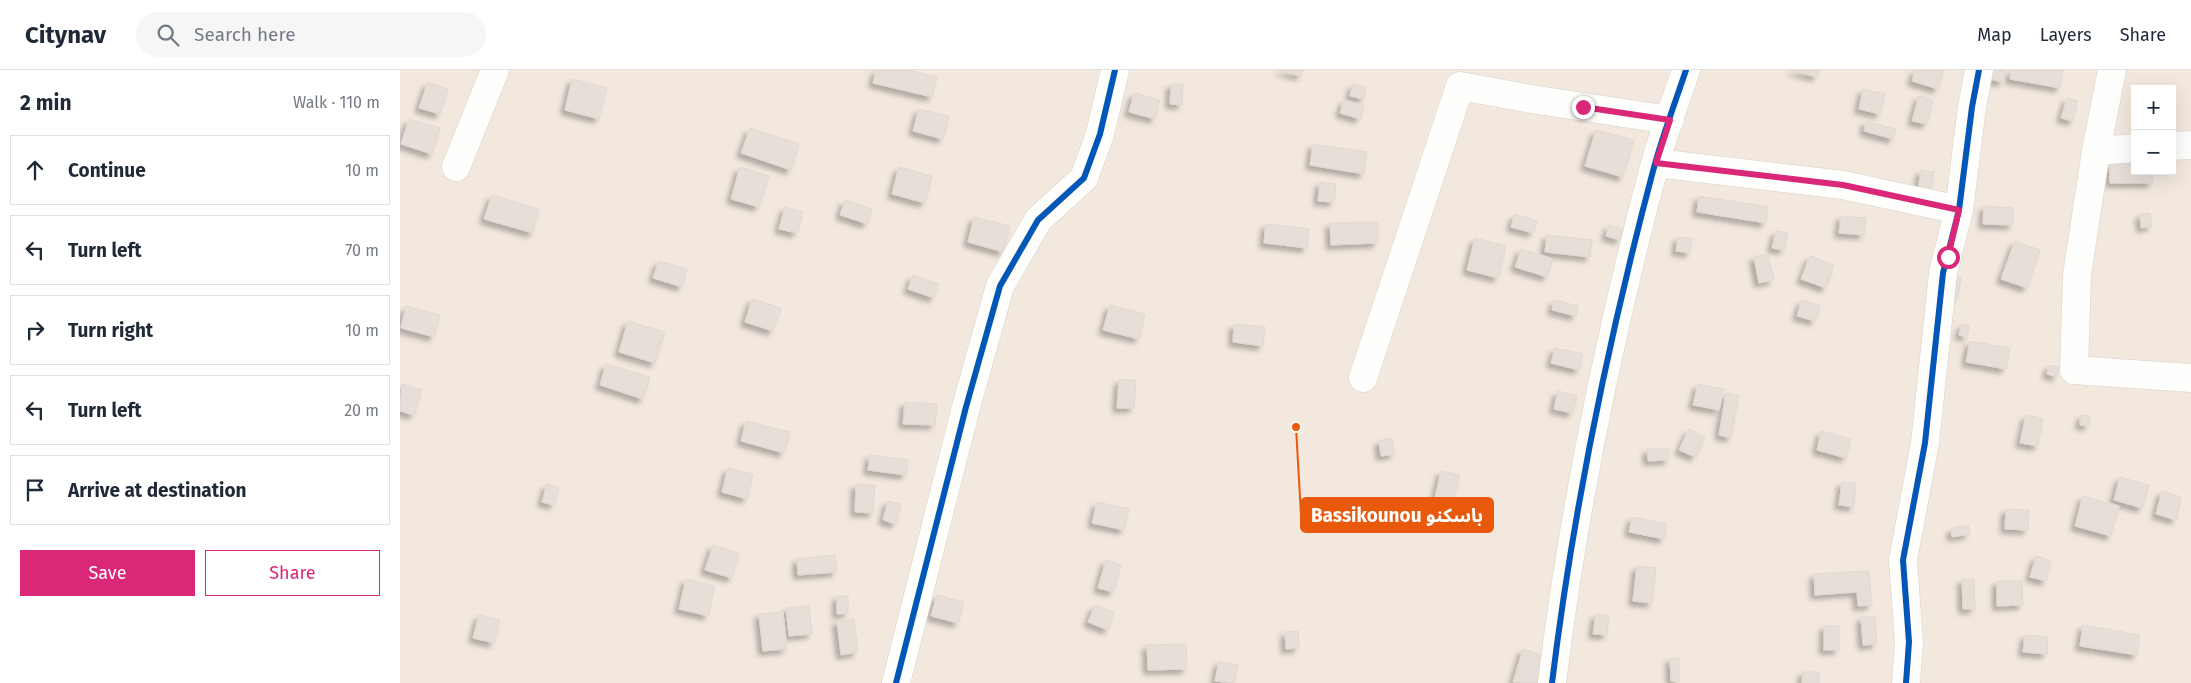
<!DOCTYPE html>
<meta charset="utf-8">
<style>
body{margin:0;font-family:"Fira Sans","Noto Sans Arabic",sans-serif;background:#f6f6f7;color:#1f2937}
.controls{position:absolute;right:15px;top:15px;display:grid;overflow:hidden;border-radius:0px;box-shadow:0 5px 20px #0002}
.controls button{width:45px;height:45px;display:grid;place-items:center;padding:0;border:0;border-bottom:1px solid #e0e1e3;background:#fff;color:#1f2937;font:25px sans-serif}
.stop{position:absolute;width:15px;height:15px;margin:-11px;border:4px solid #db2777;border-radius:50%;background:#fff}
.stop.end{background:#db2777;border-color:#fff;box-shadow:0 1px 5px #0008}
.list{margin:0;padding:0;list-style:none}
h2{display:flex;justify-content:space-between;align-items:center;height:65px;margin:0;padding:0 20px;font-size:21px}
h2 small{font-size:16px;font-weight:400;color:#747a83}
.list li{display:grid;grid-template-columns:32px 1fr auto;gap:15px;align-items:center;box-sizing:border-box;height:70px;margin:0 10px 10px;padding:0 10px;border:1px solid #e0e1e3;border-radius:0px}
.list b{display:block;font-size:19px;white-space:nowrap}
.list em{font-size:16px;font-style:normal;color:#747a83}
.actions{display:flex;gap:10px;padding:15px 20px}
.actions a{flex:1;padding:11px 0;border:1px solid #db2777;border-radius:0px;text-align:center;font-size:18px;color:#db2777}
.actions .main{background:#db2777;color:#fff}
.icon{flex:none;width:28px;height:28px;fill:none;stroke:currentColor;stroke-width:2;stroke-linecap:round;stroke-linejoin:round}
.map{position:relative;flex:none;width:1791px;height:613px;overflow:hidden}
header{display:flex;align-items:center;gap:30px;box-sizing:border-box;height:70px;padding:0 25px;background:#fff;border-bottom:1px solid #e0e1e3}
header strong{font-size:24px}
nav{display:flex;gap:28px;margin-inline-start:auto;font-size:18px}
.search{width:350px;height:45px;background:#f6f6f7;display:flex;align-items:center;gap:12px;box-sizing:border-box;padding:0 18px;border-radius:28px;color:#747a83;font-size:19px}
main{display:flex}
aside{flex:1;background:#fff}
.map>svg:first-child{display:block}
.residential{fill:#f2e8de;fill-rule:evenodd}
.building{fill:#e6ded7;stroke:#e2d8d2;filter:url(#shadow)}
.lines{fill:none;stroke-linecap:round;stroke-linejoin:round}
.minor-casing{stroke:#d7d1cb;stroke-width:29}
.minor{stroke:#fefefd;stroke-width:28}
.cycleway-casing{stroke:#fffaf3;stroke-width:9}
.cycleway{stroke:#0057b8;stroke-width:6}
.route{stroke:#db2777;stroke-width:6}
.leader{fill:none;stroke:#e8590c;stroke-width:2}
.callout-dot{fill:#e8590c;stroke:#fffaf3;stroke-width:2}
.callout{fill:#e8590c;stroke:#e8590c;stroke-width:2}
.callout-label{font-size:19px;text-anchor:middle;font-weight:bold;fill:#fff}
</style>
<header>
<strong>Citynav</strong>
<div class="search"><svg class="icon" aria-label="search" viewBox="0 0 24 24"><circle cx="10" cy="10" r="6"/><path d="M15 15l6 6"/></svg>Search here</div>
<nav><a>Map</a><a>Layers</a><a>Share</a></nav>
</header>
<main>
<aside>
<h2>2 min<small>Walk · 110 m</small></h2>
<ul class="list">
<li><svg class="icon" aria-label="ahead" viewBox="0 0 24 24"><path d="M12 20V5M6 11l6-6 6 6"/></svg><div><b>Continue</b></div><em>10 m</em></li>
<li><svg class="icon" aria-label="left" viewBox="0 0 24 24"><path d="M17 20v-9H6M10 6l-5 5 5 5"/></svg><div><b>Turn left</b></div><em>70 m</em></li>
<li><svg class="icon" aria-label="right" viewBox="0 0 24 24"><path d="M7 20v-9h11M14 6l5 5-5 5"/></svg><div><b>Turn right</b></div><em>10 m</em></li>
<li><svg class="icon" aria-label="left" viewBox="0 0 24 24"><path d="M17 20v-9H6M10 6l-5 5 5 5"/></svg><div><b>Turn left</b></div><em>20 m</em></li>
<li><svg class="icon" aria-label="arrive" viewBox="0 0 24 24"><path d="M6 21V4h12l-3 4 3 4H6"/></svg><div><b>Arrive at destination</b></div></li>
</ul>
<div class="actions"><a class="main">Save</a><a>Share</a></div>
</aside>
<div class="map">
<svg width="1791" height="613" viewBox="0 0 1791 613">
<defs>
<filter id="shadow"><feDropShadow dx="-4.5" dy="4.5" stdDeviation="2.5" flood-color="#0004"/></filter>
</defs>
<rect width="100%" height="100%" fill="#f9f5f0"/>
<path class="residential" d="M0 0H1791V613H0ZM1735 19H1772V101H1735Z"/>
<g class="building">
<polygon points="476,0 508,0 537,7 532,27 473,13"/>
<polygon points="879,0 903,0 901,6"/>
<polygon points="1391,0 1419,0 1417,7"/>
<polygon points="1515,0 1544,0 1538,19 1512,11"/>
<polygon points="1591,0 1605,0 1603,12 1589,9"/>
<polygon points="1611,0 1663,0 1660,18 1610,9"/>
<polygon points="172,9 207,18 199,49 165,40"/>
<polygon points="28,12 48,19 40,44 19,38"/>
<polygon points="771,14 783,14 782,35 770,34"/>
<polygon points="953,14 966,17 964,29 950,26"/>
<polygon points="1463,19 1485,24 1480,44 1459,39"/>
<polygon points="734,23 760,30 755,49 729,42"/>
<polygon points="1519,26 1533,30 1527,54 1512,51"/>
<polygon points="1667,28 1678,31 1673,51 1661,48"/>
<polygon points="944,30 964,36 960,49 940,43"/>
<polygon points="519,39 549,46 543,69 513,61"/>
<polygon points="9,49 40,58 32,84 1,74"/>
<polygon points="1466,51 1496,59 1493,69 1464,61"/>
<polygon points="350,58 399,74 391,100 341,83"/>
<polygon points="1196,60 1234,70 1223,107 1185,96"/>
<polygon points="913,74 967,82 964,104 910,95"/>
<polygon points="1710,94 1735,94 1735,101 1752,101 1753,113 1710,113"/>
<polygon points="340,97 369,106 359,137 331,129"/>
<polygon points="499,97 532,106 525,133 492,124"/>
<polygon points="1521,100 1534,102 1531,122 1518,120"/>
<polygon points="920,112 936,114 934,132 918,131"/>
<polygon points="92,125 139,139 133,163 84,149"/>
<polygon points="1299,126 1368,137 1366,153 1297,142"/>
<polygon points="445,130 472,139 467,154 440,145"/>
<polygon points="1584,136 1613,138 1613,155 1583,154"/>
<polygon points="385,137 403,142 397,163 379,159"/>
<polygon points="1750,143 1752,156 1741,158 1740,144"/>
<polygon points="1115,144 1137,151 1133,163 1111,157"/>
<polygon points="1441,146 1466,148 1464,165 1439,163"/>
<polygon points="574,147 610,156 603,182 568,172"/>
<polygon points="978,152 978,173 931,175 930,153"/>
<polygon points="866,154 909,159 907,178 864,173"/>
<polygon points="1209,155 1223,159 1220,170 1206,166"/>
<polygon points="1376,161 1388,163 1384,180 1372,178"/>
<polygon points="1147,165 1192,170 1190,187 1145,182"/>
<polygon points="1278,167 1292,168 1290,183 1276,181"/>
<polygon points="1075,168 1106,176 1098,208 1067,200"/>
<polygon points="1615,171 1640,180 1627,218 1601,209"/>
<polygon points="1121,179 1153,189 1147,207 1115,197"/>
<polygon points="1368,184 1374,210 1359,213 1354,187"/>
<polygon points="1410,186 1434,195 1426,218 1401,209"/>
<polygon points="259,191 287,199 282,217 253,208"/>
<polygon points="513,205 539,214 534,228 508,219"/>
<polygon points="1550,206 1561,208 1558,227 1546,225"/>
<polygon points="352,229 381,238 373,261 345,252"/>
<polygon points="1154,230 1178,236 1176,246 1152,240"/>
<polygon points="1402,230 1420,236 1415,251 1397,246"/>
<polygon points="710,235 745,244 739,269 703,260"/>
<polygon points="6,236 40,245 34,267 1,258"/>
<polygon points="228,251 265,262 255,293 219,282"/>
<polygon points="834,254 865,257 863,276 833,272"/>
<polygon points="1562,254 1569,256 1567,267 1559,265"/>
<polygon points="1570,271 1610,278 1606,299 1566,292"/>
<polygon points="1155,278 1183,284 1179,300 1151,293"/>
<polygon points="206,294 250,307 243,329 200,315"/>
<polygon points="1649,295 1659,297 1657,307 1647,304"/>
<polygon points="719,310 736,310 734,338 717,338"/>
<polygon points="2,314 22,320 14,345 0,341"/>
<polygon points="1298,314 1324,319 1319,340 1293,335"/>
<polygon points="1158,321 1177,326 1172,343 1154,339"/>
<polygon points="1326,323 1339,326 1331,368 1319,365"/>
<polygon points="505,332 537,334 535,355 503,354"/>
<polygon points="1626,345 1643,349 1638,376 1620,373"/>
<polygon points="1681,345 1690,346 1689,356 1680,355"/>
<polygon points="346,351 390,362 384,383 341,371"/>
<polygon points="1289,359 1305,367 1295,387 1279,380"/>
<polygon points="1421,361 1451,369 1446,388 1417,380"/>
<polygon points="992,368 995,384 981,386 979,371"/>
<polygon points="1247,379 1269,379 1269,390 1248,391"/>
<polygon points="470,385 508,390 506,405 468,400"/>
<polygon points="328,398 353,404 347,429 322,422"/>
<polygon points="1041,401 1060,405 1053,432 1035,428"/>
<polygon points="1720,407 1749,415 1742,438 1714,430"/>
<polygon points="1442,412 1456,413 1454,437 1439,435"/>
<polygon points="147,414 159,418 154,435 142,432"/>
<polygon points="456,414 475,415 473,443 455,442"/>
<polygon points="1762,421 1781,427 1776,450 1756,444"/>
<polygon points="1683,426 1719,436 1711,466 1675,456"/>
<polygon points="488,431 501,434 496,454 483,450"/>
<polygon points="697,432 729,439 724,460 692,453"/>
<polygon points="1606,439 1629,440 1628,460 1605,459"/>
<polygon points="1232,447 1267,454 1264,469 1229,462"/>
<polygon points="1568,455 1570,464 1552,467 1551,459"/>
<polygon points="313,475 339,483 332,508 305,500"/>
<polygon points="435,485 437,502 398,505 397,489"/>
<polygon points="1636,486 1651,491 1646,511 1630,507"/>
<polygon points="706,490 721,495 713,522 698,518"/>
<polygon points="1237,496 1256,498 1252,533 1233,531"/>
<polygon points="1469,501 1472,535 1458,536 1457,522 1415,525 1414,504"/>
<polygon points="286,509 315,516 308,546 279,539"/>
<polygon points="1562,509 1574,509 1575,539 1563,539"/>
<polygon points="1597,511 1622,511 1623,535 1597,536"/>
<polygon points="537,525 564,532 558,553 531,546"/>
<polygon points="437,526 448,526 448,543 437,544"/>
<polygon points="695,535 714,542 708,560 688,552"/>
<polygon points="409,536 412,564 389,566 386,538"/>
<polygon points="383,542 387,579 363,581 359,544"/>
<polygon points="1196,544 1209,546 1207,565 1193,564"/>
<polygon points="79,545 100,550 94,573 73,568"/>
<polygon points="1461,547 1475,547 1477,574 1463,575"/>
<polygon points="454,549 458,582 441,585 437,551"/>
<polygon points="1683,555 1740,565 1737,585 1680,576"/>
<rect x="1424" y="556" width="15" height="24"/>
<polygon points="898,561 899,578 886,579 885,562"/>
<polygon points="1625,565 1648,567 1647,584 1623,582"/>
<polygon points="786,574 787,599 748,600 747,575"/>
<polygon points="1123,579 1148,587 1140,613 1113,612"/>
<polygon points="1270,588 1279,588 1279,611 1271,611"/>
<polygon points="819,591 838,595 834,613 815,611"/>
<polygon points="1403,602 1419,602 1419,613 1402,613"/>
</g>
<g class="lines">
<defs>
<g id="minor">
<polyline points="1712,0 1696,81 1677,205 1674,300 1791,308"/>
<polyline points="1772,76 1791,75"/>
<polyline points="1696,81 1735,78"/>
<polyline points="1256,93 1443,115 1559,140"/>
<polyline points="56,97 95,0"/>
<polyline points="963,308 1060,16 1131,29 1270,50"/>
<polyline points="496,613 566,337 600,216 638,150 684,108 700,64 715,0"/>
<path d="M1152 613C1173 442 1209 267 1253 101 1262 67 1275 33 1286 0"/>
<polyline points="1506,613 1509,572 1503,490 1525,373 1543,203 1559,140 1572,37 1579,0"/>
</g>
</defs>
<use href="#minor" class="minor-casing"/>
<use href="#minor" class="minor"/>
<defs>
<g id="cycleway">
<polyline points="496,613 566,337 600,216 638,150 684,108 700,64 715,0"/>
<path d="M1152 613C1173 442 1209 267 1253 101 1262 67 1275 33 1286 0"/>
<polyline points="1506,613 1509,572 1503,490 1525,373 1543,203 1559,140 1572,37 1579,0"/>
</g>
</defs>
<use href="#cycleway" class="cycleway-casing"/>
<use href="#cycleway" class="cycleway"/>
</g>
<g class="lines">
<polyline class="route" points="1183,37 1270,50 1256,93 1443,115 1559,140 1548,187"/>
</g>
<path class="leader" d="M896 357L901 445"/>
<circle class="callout-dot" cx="896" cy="357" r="5"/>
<rect class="callout" x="901" y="428" width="192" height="34" rx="5"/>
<g class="callout-label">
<text x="997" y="452">Bassikounou باسكنو</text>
</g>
</svg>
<div class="controls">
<button>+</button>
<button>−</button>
</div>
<div class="stop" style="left:1548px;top:187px"></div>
<div class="stop end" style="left:1183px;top:37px"></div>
</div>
</main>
